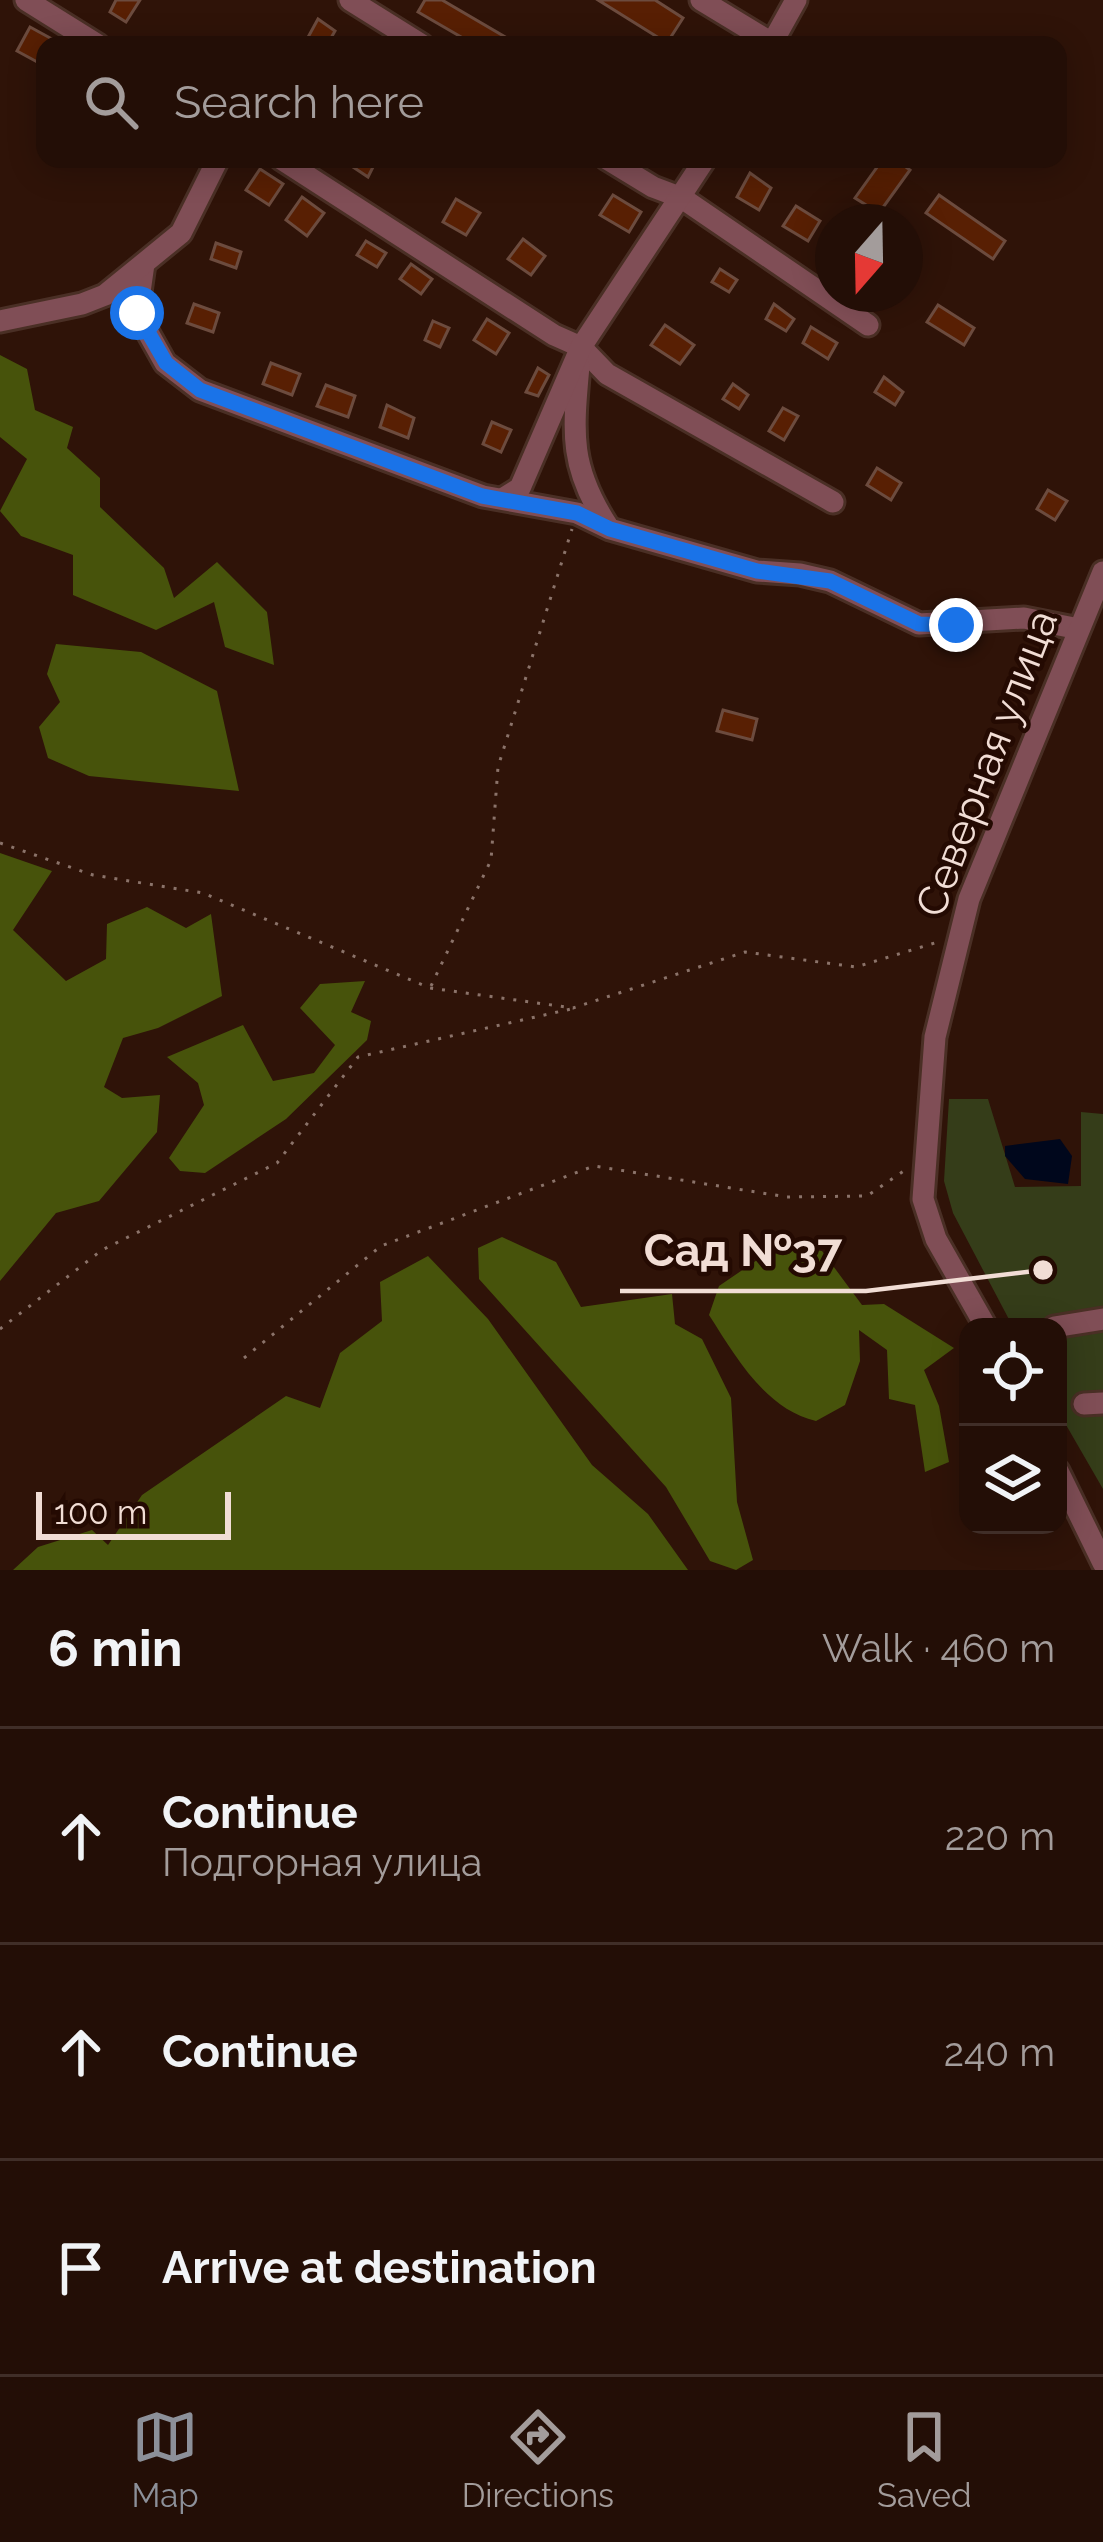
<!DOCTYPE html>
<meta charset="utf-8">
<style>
body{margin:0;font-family:Raleway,sans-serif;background:#2b1710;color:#f1f3f6}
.controls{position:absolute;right:36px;bottom:36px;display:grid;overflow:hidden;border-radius:24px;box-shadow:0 6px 30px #0003}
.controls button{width:108px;height:108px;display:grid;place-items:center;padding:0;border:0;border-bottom:3px solid #402e28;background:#230e06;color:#f1f3f6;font:60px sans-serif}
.compass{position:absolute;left:815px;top:204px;width:108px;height:108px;border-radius:50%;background:#230e06;box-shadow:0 6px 30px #0003;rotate:200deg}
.scale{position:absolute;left:36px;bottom:30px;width:195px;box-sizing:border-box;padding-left:12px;border:6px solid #f1ddd5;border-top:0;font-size:33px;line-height:42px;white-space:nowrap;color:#f1ddd5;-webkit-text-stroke:9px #240a02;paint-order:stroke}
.stop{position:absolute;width:36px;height:36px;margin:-27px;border:9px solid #1a73e8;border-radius:50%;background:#fff}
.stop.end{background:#1a73e8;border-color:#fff;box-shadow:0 3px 12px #0008}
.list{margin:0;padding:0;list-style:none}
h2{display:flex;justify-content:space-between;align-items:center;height:156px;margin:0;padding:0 48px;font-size:51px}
h2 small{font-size:39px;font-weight:400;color:#a39c9b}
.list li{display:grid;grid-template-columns:78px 1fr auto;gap:36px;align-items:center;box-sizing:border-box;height:216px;padding:0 48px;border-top:3px solid #402e28}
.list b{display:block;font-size:45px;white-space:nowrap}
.list p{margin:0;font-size:39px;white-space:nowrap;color:#a39c9b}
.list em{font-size:39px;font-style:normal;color:#a39c9b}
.icon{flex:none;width:66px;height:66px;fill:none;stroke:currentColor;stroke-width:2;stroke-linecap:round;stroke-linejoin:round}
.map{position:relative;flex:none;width:1103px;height:1570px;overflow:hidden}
.search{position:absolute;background:#230e06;box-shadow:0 6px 30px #0003;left:36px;right:36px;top:36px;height:132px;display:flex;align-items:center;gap:30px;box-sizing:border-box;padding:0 42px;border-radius:24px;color:#a39c9b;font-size:45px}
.sheet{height:804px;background:#230e06}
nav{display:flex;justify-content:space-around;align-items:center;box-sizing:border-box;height:168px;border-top:3px solid #402e28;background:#230e06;font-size:33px;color:#a39c9b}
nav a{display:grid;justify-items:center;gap:6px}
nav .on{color:#8c9099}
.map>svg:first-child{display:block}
.green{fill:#353d19}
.forest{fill:#47530b}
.water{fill:#00071c}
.building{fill:#581f03;stroke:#6c4b3e;stroke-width:3}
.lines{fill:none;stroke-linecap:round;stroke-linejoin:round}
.minor-casing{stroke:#4a2f25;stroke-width:27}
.path{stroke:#8b736a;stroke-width:3;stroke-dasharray:3 9;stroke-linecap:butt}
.minor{stroke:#804e56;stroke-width:21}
.route{stroke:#1a73e8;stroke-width:15}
.labels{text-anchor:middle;stroke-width:9;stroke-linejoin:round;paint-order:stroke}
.street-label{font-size:42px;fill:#f1ddd5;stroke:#240a02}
.leader{fill:none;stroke:#f1ddd5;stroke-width:4.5}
.callout-dot{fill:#f1ddd5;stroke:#240a02;stroke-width:4.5}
.callout-label{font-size:45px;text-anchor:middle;font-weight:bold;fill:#f1ddd5;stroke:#240a02;stroke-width:9;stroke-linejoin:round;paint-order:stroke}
</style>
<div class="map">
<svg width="1103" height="1570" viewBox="0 0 1103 1570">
<rect width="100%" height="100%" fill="#2f1308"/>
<polygon class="green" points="949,1099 988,1099 1015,1187 1081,1186 1081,1112 1103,1114 1103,1489 1058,1411 1058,1327 1013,1327 953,1213 944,1181"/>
<g class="forest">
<polygon points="0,355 27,369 35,410 73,427 67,448 100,478 100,507 164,568 174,598 217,562 267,612 274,665 225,647 214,602 156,630 73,595 73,555 21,536 0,511 27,459 0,437"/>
<polygon points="56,644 141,652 217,691 239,791 89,776 48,758 39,727 60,702 47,674"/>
<polygon points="0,853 52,871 13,930 66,981 106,959 107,924 147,907 186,928 211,914 222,996 158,1028 123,1038 104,1087 122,1098 160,1095 157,1132 99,1201 56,1213 0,1281"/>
<polygon points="365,981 351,1012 371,1021 367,1040 286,1119 205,1173 180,1171 169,1158 204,1105 198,1083 167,1057 243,1025 273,1081 314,1073 335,1045 300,1008 320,984"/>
<polygon points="502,1237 556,1262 581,1307 672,1294 675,1324 702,1339 731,1398 737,1502 753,1560 736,1570 710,1561 666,1487 479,1279 478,1248"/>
<path d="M779 1245 822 1251 862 1305 884 1304 954 1348 924 1370 939 1406 949 1462 925 1472 915 1405 889 1399 887 1350 859 1330 860 1361 845 1405 816 1421C765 1409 736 1357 709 1315L719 1286Z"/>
<polygon points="428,1256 488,1319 592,1465 648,1514 688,1570 13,1570 38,1547 92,1530 108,1545 142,1495 286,1396 320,1408 340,1353 382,1321 380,1282"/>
</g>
<polygon class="water" points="1060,1139 1072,1156 1068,1184 1025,1179 1005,1156 1005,1146"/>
<g class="building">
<polygon points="116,0 140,0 126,22 110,12"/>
<polygon points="425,0 442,0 519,45 475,45 418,12"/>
<polygon points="598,0 655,0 683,18 667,43"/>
<polygon points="318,19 335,31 327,45 307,39"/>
<polygon points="30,27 63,45 45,45 41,64 17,51"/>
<polygon points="341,159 377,159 368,177"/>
<polygon points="883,159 895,159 910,170 879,213 855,198"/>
<polygon points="260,169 283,184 269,205 246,190"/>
<polygon points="750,173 771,188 759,210 737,197"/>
<polygon points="613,195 641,212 629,232 600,215"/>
<polygon points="939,195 1005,241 993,259 926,213"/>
<polygon points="302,197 324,213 307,236 286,220"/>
<polygon points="456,199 480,213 466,235 443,222"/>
<polygon points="796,206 820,221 808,241 783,226"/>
<polygon points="523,239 545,256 531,275 508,259"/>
<polygon points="366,241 386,253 377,267 357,255"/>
<polygon points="216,243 241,252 236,268 211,259"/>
<polygon points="411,264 432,279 421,294 400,279"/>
<polygon points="720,269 737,280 729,292 712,282"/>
<polygon points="194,304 219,313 213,332 187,323"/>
<polygon points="774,304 794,319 786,331 766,319"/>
<polygon points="938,305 974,328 964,345 927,322"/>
<polygon points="487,319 509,333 496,354 474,340"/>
<polygon points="433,321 449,328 440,347 425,340"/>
<polygon points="665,325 694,345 680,364 651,345"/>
<polygon points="811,327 837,343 828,359 803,343"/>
<polygon points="271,363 300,374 292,395 263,384"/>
<polygon points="538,368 549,375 538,396 526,392"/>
<polygon points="884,377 903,392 895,405 875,392"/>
<polygon points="733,384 748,395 739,409 723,399"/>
<polygon points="326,385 355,396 348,417 317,406"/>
<polygon points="387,405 414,418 408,438 380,427"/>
<polygon points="783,408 798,416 784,440 769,431"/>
<polygon points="492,422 511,430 501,452 483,444"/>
<polygon points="877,468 901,483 891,500 867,485"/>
<polygon points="1048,490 1067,501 1055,520 1037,509"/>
<polygon points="723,710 757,719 752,740 717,731"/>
</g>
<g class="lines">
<defs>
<g id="minor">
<polyline points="26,0 98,45"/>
<polyline points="350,0 422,45"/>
<polyline points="701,0 775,45"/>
<polyline points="771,45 796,0"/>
<polyline points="281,159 554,335 581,347 607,374 833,502"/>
<polyline points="607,159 653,187 682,198 868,325"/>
<polyline points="144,264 137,313 165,363 200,390 483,496 577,513 610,529 757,571 800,574 830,581 919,624 1024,618 1079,629"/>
<polyline points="0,321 82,304 105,295 181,233 218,159"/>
<path d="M579 366C573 433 569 466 607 525"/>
<polyline points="504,498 520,488 581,347 705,159"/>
<polyline points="986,1327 936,1239 923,1199 935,1037 969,899 1103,572"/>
<polyline points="1054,1327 1103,1319"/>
<polyline points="1084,1404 1103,1403"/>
<polyline points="1058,1471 1103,1563"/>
</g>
</defs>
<use href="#minor" class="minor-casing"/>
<g class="path">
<polyline points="0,843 93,875 203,893 430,988 573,1008 745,952 856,967 941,941"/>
<polyline points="431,986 491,860 498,767 572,529"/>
<polyline points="0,1329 102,1250 277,1163 358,1057 571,1009"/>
<polyline points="244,1358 381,1246 594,1166 787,1197 867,1196 908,1168"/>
</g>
<use href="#minor" class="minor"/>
</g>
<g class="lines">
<polyline class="route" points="137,313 166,363 200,390 482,496 577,513 610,529 757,571 830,581 919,624 956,625"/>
</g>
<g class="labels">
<g class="street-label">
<text transform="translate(986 763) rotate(-69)" y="15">Северная улица</text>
</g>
</g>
<path class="leader" d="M1043 1270L866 1291H620"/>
<circle class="callout-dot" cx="1043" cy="1270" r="12"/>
<g class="callout-label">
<text x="743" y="1266">Сад №37</text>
</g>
</svg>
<div class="controls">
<button><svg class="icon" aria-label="locate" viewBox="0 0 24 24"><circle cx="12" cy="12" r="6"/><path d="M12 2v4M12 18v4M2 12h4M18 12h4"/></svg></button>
<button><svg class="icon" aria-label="layers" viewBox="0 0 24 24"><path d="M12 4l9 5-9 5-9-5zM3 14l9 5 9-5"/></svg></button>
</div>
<svg class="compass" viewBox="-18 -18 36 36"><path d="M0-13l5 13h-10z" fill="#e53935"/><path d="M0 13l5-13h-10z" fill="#a39c9b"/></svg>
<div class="scale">100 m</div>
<div class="stop" style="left:137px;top:313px"></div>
<div class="stop end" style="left:956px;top:625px"></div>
<div class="search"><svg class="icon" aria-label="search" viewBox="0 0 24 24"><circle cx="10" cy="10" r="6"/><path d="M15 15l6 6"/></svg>Search here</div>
</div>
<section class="sheet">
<h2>6 min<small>Walk · 460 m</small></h2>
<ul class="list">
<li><svg class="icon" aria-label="ahead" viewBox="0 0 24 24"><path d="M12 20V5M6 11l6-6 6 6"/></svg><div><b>Continue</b><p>Подгорная улица</p></div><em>220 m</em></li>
<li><svg class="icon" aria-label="ahead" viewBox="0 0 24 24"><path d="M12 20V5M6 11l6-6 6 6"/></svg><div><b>Continue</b></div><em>240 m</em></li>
<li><svg class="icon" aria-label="arrive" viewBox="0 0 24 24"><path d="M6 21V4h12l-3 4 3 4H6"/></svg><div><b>Arrive at destination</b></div></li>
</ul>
</section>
<nav>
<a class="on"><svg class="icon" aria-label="map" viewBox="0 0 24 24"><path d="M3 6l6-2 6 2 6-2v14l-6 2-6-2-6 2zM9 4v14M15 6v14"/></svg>Map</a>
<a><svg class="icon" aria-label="directions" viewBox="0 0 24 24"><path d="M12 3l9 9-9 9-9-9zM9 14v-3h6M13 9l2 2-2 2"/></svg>Directions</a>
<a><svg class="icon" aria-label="saved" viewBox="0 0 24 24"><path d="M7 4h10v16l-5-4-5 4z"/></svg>Saved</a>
</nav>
